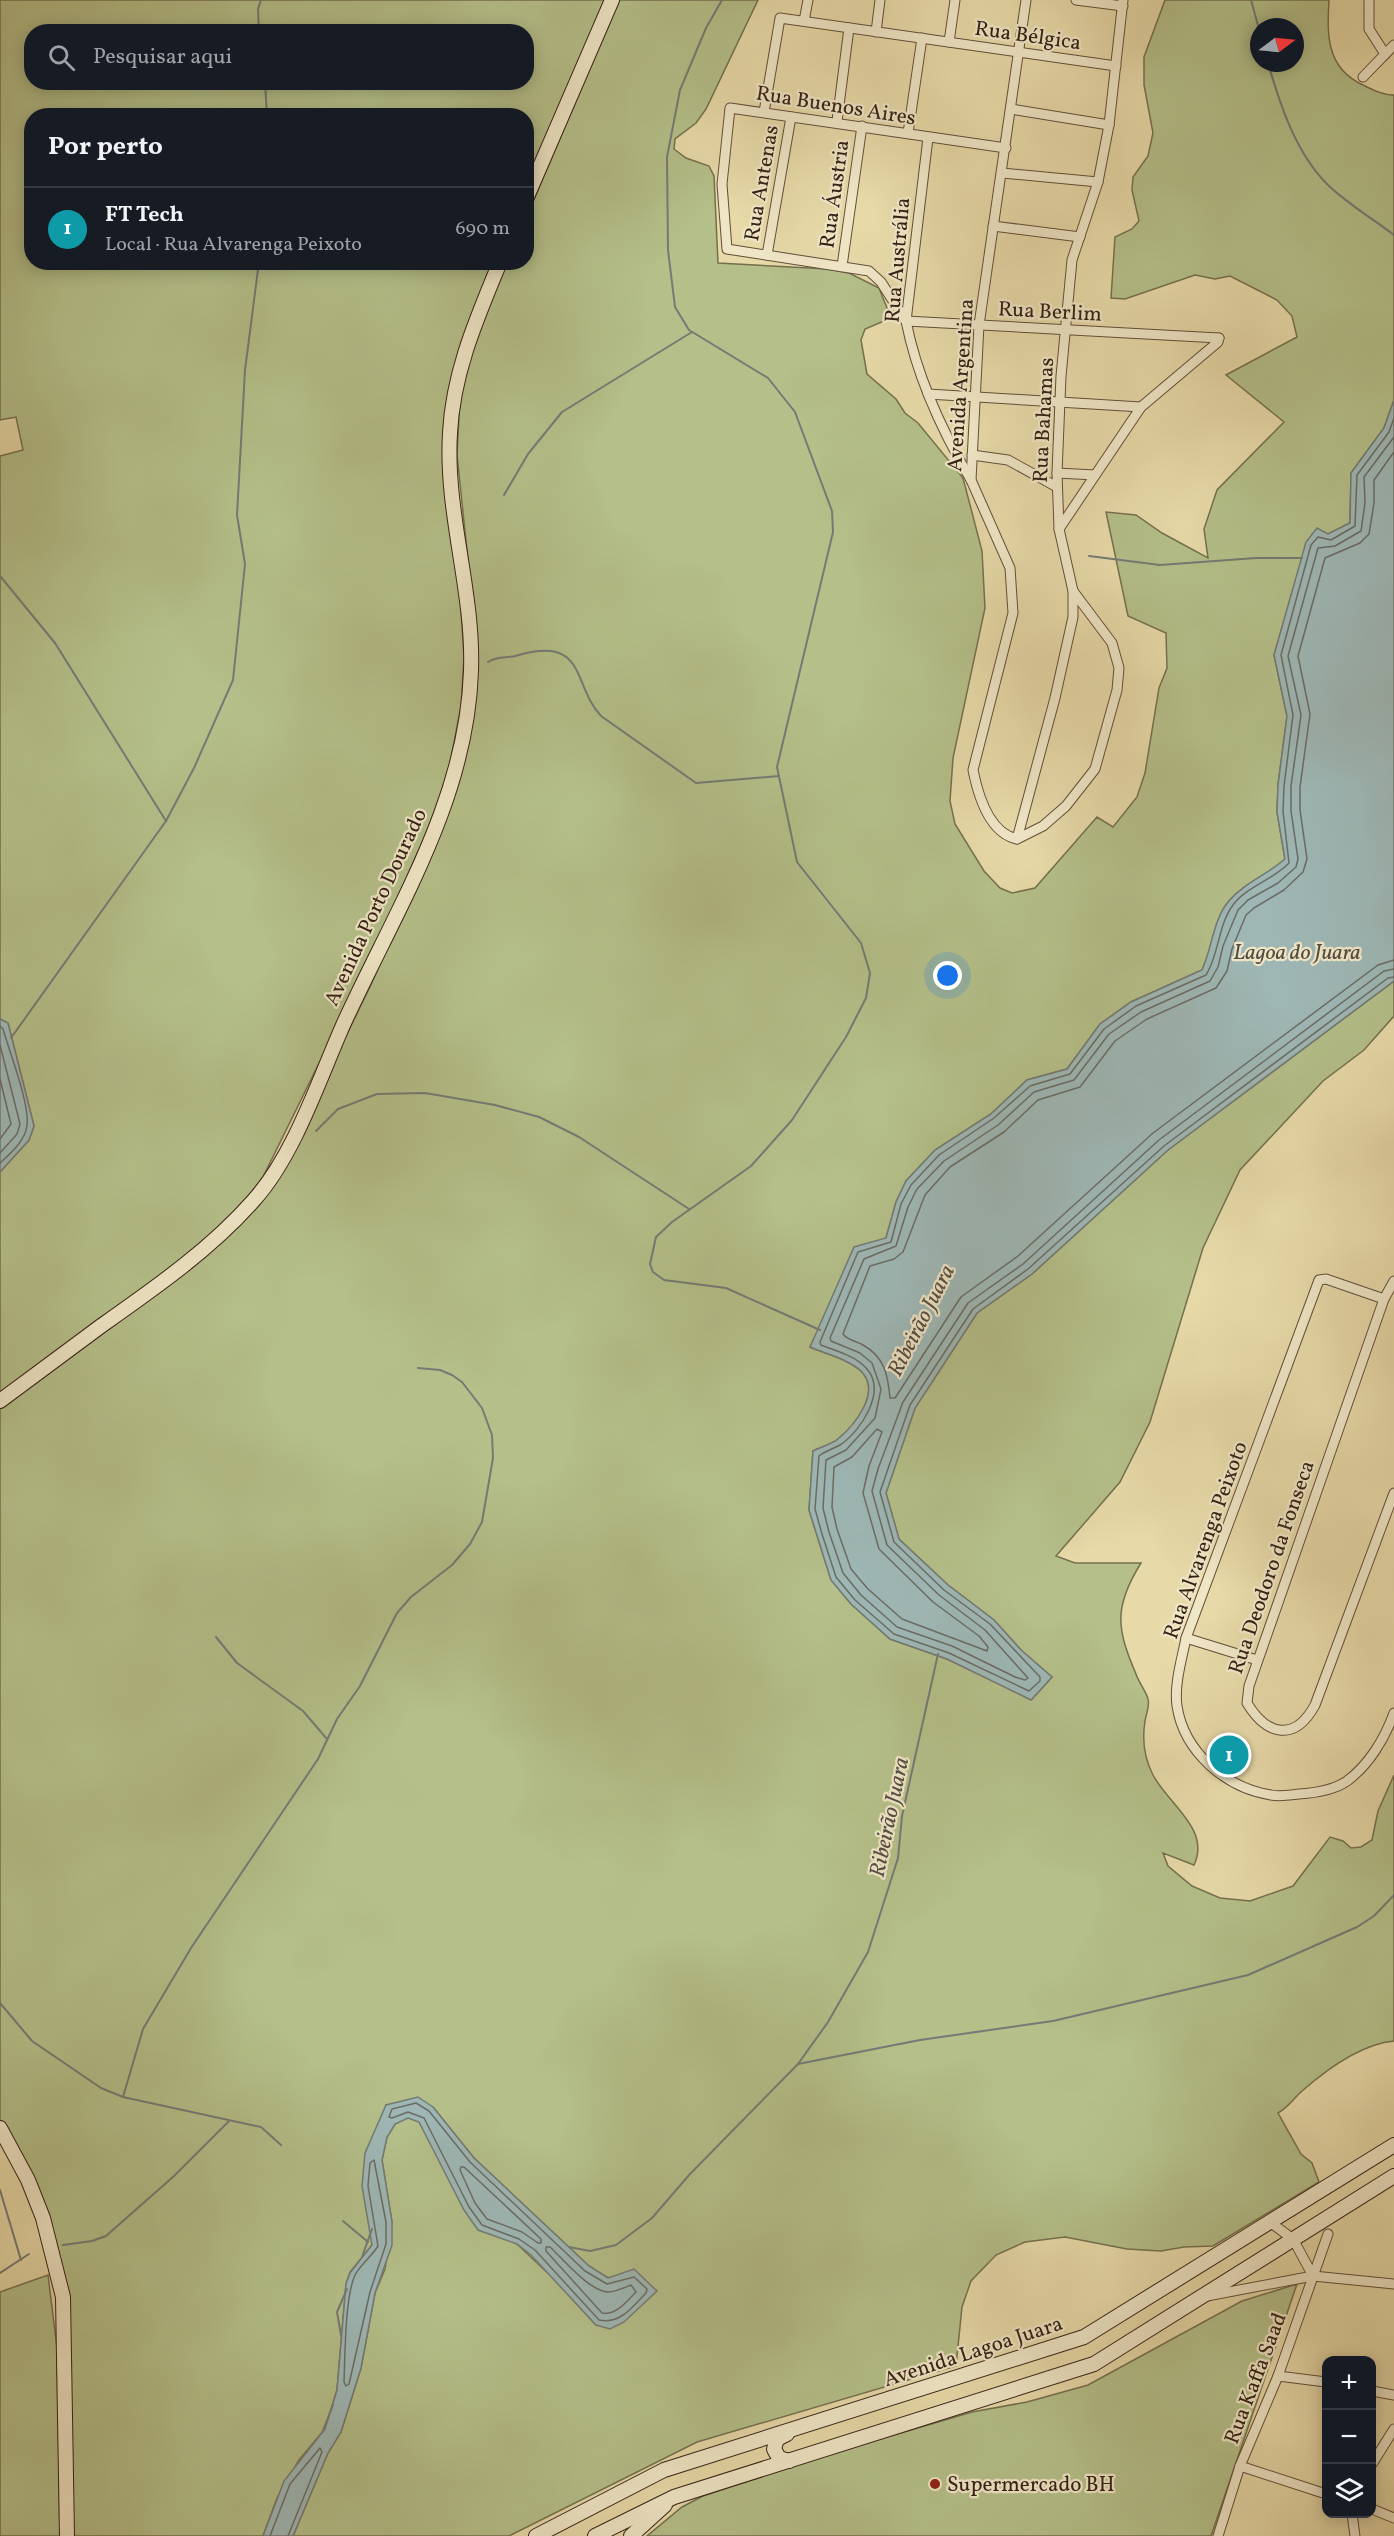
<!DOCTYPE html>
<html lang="pt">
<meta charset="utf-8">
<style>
body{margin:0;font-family:Vollkorn,serif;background:#20242c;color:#f1f3f6}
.controls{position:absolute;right:18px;bottom:18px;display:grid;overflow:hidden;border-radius:12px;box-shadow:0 3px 15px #0003}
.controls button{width:54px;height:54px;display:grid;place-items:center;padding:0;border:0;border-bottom:2px solid #363941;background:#171b24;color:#f1f3f6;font:30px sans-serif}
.compass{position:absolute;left:1250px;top:18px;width:54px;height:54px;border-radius:50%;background:#171b24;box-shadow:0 3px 15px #0003;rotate:74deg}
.you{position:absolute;left:948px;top:976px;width:21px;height:21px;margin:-15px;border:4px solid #fff;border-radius:50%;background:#1a73e8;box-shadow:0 0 0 9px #1a73e833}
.badge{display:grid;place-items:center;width:39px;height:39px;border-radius:50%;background:#b45309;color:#fff;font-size:20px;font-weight:700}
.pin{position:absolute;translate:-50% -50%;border:3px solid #fff;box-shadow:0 2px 6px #0006}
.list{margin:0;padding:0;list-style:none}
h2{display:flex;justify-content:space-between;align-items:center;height:78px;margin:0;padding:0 24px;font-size:26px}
h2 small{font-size:20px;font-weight:400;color:#9ea1a6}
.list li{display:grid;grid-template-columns:39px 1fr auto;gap:18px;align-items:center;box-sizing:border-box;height:84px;padding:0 24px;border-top:2px solid #363941}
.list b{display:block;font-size:22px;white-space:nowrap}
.list p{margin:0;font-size:20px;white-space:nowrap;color:#9ea1a6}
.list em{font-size:20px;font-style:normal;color:#9ea1a6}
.icon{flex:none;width:33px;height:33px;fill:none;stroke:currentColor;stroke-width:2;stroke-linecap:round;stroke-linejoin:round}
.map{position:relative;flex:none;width:1394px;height:2536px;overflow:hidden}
.search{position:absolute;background:#171b24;box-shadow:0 3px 15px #0003;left:24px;top:24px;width:510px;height:66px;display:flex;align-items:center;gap:15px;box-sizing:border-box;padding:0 21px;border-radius:24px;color:#9ea1a6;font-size:22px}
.panel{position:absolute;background:#171b24;box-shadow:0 3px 15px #0003;left:24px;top:108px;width:510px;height:162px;border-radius:24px}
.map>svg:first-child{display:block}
.green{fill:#b4bf89;stroke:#74704f;stroke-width:1.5;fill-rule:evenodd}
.water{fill:#9eb7b5;stroke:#747b75;stroke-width:1.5}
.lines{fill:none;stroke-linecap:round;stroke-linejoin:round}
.shore{stroke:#6a6c65;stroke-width:1.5}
.stream{stroke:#747b75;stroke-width:2}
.street-casing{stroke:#624e3a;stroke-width:11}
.secondary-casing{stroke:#352015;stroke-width:16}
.street{stroke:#efe6c6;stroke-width:9}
.secondary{stroke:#efe6c6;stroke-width:14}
.poi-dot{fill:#8f2418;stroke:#efe6c6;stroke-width:2}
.labels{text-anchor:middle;stroke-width:4.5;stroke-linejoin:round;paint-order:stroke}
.street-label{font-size:21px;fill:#352015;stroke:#efe6c6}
.poi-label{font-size:21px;fill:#352015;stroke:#efe6c6;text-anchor:start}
.water-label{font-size:22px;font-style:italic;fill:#544d45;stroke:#efe6c6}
</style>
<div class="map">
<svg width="1394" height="2536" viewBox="0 0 1394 2536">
<rect width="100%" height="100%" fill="#e7d9a8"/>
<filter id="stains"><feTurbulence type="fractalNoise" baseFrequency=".00333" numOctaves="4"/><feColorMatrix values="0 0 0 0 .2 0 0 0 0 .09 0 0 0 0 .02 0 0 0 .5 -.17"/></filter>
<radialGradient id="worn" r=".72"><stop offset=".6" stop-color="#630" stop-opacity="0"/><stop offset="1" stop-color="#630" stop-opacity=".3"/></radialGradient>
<g class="green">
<path d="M0 0H606L527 185 526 116H32V262L493 263C475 306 457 349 448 396L464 658 461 706 449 768 432 821 359 982 262 1179 230 1219 186 1256 0 1394V1172L29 1140 34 1126 8 1023 0 1019V456L23 450 16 417 0 420ZM32 32H526V82H32Z"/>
<path d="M619 0H758L706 109 696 123 675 139 674 149 686 158 709 166 714 176 718 263 828 269 849 273 879 288 891 318 865 329 861 340 867 374 896 399 905 413 918 423 963 478 982 551 985 608 953 758 950 801 955 824 984 871 1000 888 1012 893 1035 888 1097 817 1113 827 1137 797 1145 773 1159 688 1167 668 1166 633 1128 616 1106 512 1136 515 1162 533 1208 558 1204 529 1217 490 1284 422 1226 375 1297 337 1292 316 1277 300 1230 276 1215 279 1195 275 1125 299 1111 298 1115 237 1132 229 1139 221 1132 190 1133 177 1148 156 1153 133 1144 85V57L1165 0H1329C1327 35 1326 68 1363 85 1373 90 1383 95 1394 95V400L1384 428 1351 473 1350 523 1328 534 1289 604 1274 655 1287 716 1278 785 1277 812 1285 859C1268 875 1244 883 1229 901 1214 918 1212 950 1202 970L1131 1002 1100 1024 1067 1069 1027 1080 991 1114 935 1150 906 1181 896 1202 886 1238 823 1322 810 1347C826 1354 848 1359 861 1371 882 1392 855 1425 838 1439 832 1444 821 1447 813 1451L809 1510 831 1580 851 1604 890 1639 947 1659 1032 1699 1052 1677 1021 1650 994 1620 948 1585 899 1539 886 1493 915 1408 977 1313 1032 1274 1168 1150 1394 981V1016L1364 1050 1323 1081 1240 1170 1203 1248 1150 1422 1120 1482 1056 1556 1075 1563H1141C1114 1606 1116 1628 1136 1674 1139 1683 1146 1691 1148 1699 1150 1705 1146 1715 1145 1721 1142 1740 1144 1758 1153 1775 1168 1804 1211 1829 1194 1865L1163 1853 1168 1866 1192 1886 1220 1898 1250 1901 1293 1886 1330 1837 1343 1841 1351 1848 1361 1847 1372 1840 1378 1811 1394 1775V2041C1362 2044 1326 2070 1302 2091 1293 2099 1289 2107 1278 2113L1301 2154 1312 2163 1319 2182 1213 2246 1184 2247 1161 2251 1127 2249 1065 2237 1025 2242 996 2255 971 2281 962 2307 956 2366 697 2442 509 2536H293L328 2453 341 2432 361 2368 375 2293 385 2269 392 2222 382 2160 387 2137 395 2124 408 2117 419 2122 434 2149 517 2244 552 2277 596 2325 623 2274 608 2278 589 2266 474 2158 433 2107 386 2105 371 2233 372 2245 350 2272 346 2284 337 2390 325 2429 299 2460 277 2498 263 2536H72L62 2283 13 2143 0 2121V1409L194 1266 238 1227 272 1186 370 987 443 826 460 771 472 598 457 455 460 397 479 326 506 263 526 262 527 216ZM1259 27H1295V63H1259Z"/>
<polygon points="48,2275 57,2348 60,2536 0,2536 0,2292"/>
<polygon points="1297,2284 1211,2536 647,2536 682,2507 703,2496 833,2453 972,2412 1027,2402 1088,2385 1242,2301"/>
</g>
<g class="water">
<path d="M1394 400V981L1168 1150 1032 1274 977 1313 915 1408 886 1493 899 1539 948 1585 994 1620 1021 1650 1052 1677 1031 1700 947 1659 890 1639 851 1604 831 1580 809 1510 813 1451C821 1447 832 1444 838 1439 855 1425 882 1391 861 1371 848 1359 826 1354 810 1347L854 1247 886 1238 896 1202 906 1181 935 1150 991 1114 1027 1080 1067 1069 1100 1024 1131 1002 1202 970C1212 949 1213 919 1229 901 1244 883 1267 875 1285 859L1277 812 1278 785 1287 716 1274 655 1306 542 1317 528 1328 534 1350 523 1351 473 1384 428Z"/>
<polygon points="0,1019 8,1023 34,1126 29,1140 0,1172"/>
<polygon points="418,2097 433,2107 474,2158 589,2266 608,2278 634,2269 657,2291 624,2322 610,2329 596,2325 531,2255 517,2244 478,2230 464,2210 419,2122 408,2118 395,2124 387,2137 382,2160 392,2222 392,2245 375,2293 361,2368 341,2432 328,2453 293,2536 263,2536 284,2481 325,2429 337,2390 346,2284 350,2273 372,2245 362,2186 365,2153 386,2105"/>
</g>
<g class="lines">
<g class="shore">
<path d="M1394 418 1389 432 1357 475 1355 526 1331 540 1318 537 1311 545 1281 655 1293 715 1284 786 1283 811 1289 863C1273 880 1246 887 1233 905 1218 925 1219 955 1206 975L1136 1006 1104 1029 1070 1074 1030 1086 994 1118 939 1155 911 1185 901 1204 891 1242 858 1252 820 1342 821 1345C836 1351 856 1356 867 1369 887 1392 860 1432 840 1445 833 1449 825 1451 819 1456L815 1509 822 1534 836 1577 855 1600 894 1634 949 1653 1029 1691 1040 1681V1677L990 1624 944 1590 894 1542 880 1492 910 1405 973 1309 1028 1269 1164 1146 1388 978 1394 977"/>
<polyline points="1394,437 1364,477 1365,503 1361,531 1335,546 1318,548 1288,656 1301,715 1291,786 1291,811 1298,859 1296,867 1278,883 1248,900 1238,910 1223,946 1218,967 1210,981 1141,1012 1109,1034 1074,1080 1034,1092 998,1125 944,1161 917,1189 908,1207 896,1246 864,1259 830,1338 831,1341 860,1353 872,1363 881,1389 875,1418 846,1450 826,1460 823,1508 829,1532 843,1573 861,1595 897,1627 952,1646 1015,1677 1025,1680 1028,1678 985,1630 939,1595 887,1545 872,1491 878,1469 903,1402 968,1303 1023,1264 1159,1140 1384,971 1394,969"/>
<path d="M1394 452 1374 480V503L1369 534 1360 543 1325 558 1298 656 1310 714 1300 787V810L1307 859 1303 872 1284 890 1254 908 1246 915 1232 949 1227 971 1216 988 1147 1019 1115 1041 1080 1087 1038 1100 1004 1132 950 1167 925 1195 903 1252 894 1259 870 1266 843 1334C847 1340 856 1341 863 1345 885 1357 888 1376 890 1398H895L961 1297 1018 1256 1153 1133 1378 965 1394 960"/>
<path d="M0 1026 3 1029C9 1051 30 1104 27 1125 26 1140 10 1154 0 1163"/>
<polyline points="0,1045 20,1124 17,1134 0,1153"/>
<polyline points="0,1079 11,1124 0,1139"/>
<polygon points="877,1429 882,1432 869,1466 863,1493 879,1549 933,1602 979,1636 988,1647 987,1651 902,1619 868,1589 851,1569 837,1529 832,1507 834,1467 852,1457"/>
<path d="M416 2103 429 2111 470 2162 585 2271 607 2284 634 2277 647 2289 646 2293C633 2306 620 2325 599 2320L535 2250 519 2239 482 2225 469 2207 424 2118 408 2112 392 2118 389 2117 392 2109Z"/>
<path d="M374 2160 386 2222V2244L370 2292 349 2384 346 2386 344 2382C345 2357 345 2296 355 2275 361 2264 372 2256 378 2246L368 2186 370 2163Z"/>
<polygon points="461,2167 464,2167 541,2239 541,2243 538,2243 522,2232 487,2219 475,2203 460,2170"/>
<path d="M546 2247H550C563 2259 589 2291 608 2292 615 2292 624 2288 631 2285L636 2292C627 2301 616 2316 602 2313L546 2251Z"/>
<polyline points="270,2536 290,2484 320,2448 322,2452 288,2536"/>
</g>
<g class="stream">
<polyline points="722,0 706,28 680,90 667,157 668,250 675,307 689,330 768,378 795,412 832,511 833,532 777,767 797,862 861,943 870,973 866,998 846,1037 792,1120 751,1166 672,1222 656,1237 650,1264 653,1272 664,1280 726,1288 820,1330"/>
<polyline points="1251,0 1259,29"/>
<polyline points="259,32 258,9 261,0"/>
<path d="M1268 63C1280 105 1296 153 1327 184 1346 203 1372 218 1394 235"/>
<polyline points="265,82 267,116"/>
<polyline points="504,495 528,454 562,412 692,332"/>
<polyline points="1089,556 1160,565 1256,558 1302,558"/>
<polyline points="0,576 55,643 166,821"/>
<path d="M488 662C499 655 508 659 519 655 587 636 572 685 601 716L696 783 779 776"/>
<polyline points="11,1038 166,821 194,768 233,680 245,564 237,515 245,370 259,262"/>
<polyline points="316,1131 338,1109 377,1094 425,1093 495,1105 539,1117 579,1137 689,1209"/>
<polyline points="216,1637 237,1663 303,1711 327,1739"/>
<polyline points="0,2003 32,2041 101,2088 123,2097 261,2127 281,2145"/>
<polyline points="798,2064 920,2040 1053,2021 1248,1975 1357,1927 1374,1916 1394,1895"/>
<polyline points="123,2097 143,2029 191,1948 318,1759 337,1719 360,1686 397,1613 411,1597 452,1565 470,1544 482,1522 493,1458 492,1435 482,1408 462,1382 452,1375 440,1370 418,1368"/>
<polyline points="0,2190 21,2260"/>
<polyline points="343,2221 368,2242"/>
<polyline points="63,2245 92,2241 106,2236 174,2176 229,2121"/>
<polyline points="569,2247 590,2251 616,2245 652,2218 690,2174 798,2064 828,2022 868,1952 898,1858 902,1816 938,1654"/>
<polyline points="362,2257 372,2229"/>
<polyline points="0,2273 29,2254"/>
<polyline points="341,2335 337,2312 347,2289"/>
<polyline points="322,2433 333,2405"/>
</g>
<defs>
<g id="street">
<path d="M1026 0 979 325 971 480 1010 568 1013 613 973 770C978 795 989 833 1017 839L1043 826 1066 806 1095 769 1117 690 1119 668 1112 643 1073 591"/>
<polyline points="1076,0 1123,6"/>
<polyline points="1369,0 1369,29 1385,54"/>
<polyline points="804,21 808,0"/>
<polyline points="876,32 880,0"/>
<polyline points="949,42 955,0"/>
<polyline points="1363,77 1394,45"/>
<polyline points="1011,109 1109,125"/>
<polyline points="764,112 780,18 1116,66"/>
<polyline points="837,121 849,28"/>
<polyline points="908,133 922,38"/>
<path d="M928 138 906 321C917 377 942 431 971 480"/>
<polyline points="1002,173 1098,182"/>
<polyline points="993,226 1080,237"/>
<polyline points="767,255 791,117"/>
<polyline points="842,266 862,126"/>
<polyline points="906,321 881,282 869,271 727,249 722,184 730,108 1006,148"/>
<polyline points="906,321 1219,338"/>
<polyline points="928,394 1141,407"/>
<polyline points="972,455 1008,460 1057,487"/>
<polyline points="1057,473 1095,475"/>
<polyline points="1059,529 1141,407 1218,342 1219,338"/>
<polyline points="1017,839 1055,698 1073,617 1073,591 1059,529 1057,473 1061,376 1072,260 1098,182 1109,125 1123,0"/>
<path d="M1394 1281 1384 1299 1249 1686 1247 1703C1267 1736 1295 1742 1315 1705L1394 1493"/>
<path d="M1384 1299 1326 1279 1319 1280 1186 1638C1182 1659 1174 1684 1177 1706 1184 1752 1226 1788 1271 1795 1280 1797 1290 1795 1299 1794 1315 1793 1334 1790 1347 1781 1369 1765 1385 1738 1394 1713"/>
<polyline points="1186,1638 1257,1660"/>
<polyline points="1271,2223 1293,2239 1313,2276"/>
<polyline points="1207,2296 1313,2276 1394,2284"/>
<polyline points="1278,2376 1326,2382"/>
<polyline points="1372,2391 1394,2395"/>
<polyline points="1372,2464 1394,2429"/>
<polyline points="1240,2466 1326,2494"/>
<polyline points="1372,2509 1394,2518"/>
<polyline points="1352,2514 1355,2536"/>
<polyline points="1218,2536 1240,2466 1278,2376 1328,2234"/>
</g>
<g id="secondary">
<polyline points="526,199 612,0"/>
<path d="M0 1401C34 1376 67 1351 101 1326 155 1288 211 1249 254 1200 295 1154 319 1079 344 1023 396 909 467 800 471 671 474 591 445 513 450 433 453 372 477 318 500 262"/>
<polyline points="0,2128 28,2180 43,2218 63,2297 67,2536"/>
<polyline points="787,2434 777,2439 774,2449 779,2458 789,2461"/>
<polyline points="536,2536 664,2470 1084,2337 1394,2145"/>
<polyline points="595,2536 674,2497 1094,2364 1394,2176"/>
<polyline points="631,2536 665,2505"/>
</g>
</defs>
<use href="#street" class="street-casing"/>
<use href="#secondary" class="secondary-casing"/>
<use href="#street" class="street"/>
<use href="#secondary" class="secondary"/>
</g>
<circle class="poi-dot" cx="935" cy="2484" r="6"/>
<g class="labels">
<g class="street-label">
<text transform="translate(1028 35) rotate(8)" y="7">Rua Bélgica</text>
<text transform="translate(836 105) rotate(9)" y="7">Rua Buenos Aires</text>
<text transform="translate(761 183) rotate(-80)" y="7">Rua Antenas</text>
<text transform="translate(834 194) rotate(-82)" y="7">Rua Áustria</text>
<text transform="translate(897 260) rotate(-85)" y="7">Rua Austrália</text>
<text transform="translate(1050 311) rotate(3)" y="7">Rua Berlim</text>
<text transform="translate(960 385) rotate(-86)" y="7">Avenida Argentina</text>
<text transform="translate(1043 420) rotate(-87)" y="7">Rua Bahamas</text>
<text transform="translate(375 907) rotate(-65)" y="7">Avenida Porto Dourado</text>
<text transform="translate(1205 1540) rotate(-70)" y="7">Rua Alvarenga Peixoto</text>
<text transform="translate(1271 1567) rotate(-71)" y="7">Rua Deodoro da Fonseca</text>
<text transform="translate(973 2351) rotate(-18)" y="7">Avenida Lagoa Juara</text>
<text transform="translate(1255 2378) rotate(-69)" y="7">Rua Kaffa Saad</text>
</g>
<g class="poi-label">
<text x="947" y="2491">Supermercado BH</text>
</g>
<g class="water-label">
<text x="1297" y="959">Lagoa do Juara</text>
<text transform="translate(920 1320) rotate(-63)" y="8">Ribeirão Juara</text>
<text transform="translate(888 1817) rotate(-78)" y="8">Ribeirão Juara</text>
</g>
</g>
<rect width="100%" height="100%" filter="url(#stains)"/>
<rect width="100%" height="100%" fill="url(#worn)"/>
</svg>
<div class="controls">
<button>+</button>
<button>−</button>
<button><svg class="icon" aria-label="layers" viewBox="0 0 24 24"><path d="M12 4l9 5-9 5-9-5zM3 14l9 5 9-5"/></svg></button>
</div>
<svg class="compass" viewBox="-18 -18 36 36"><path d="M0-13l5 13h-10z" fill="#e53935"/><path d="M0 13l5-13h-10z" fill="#9ea1a6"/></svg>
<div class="you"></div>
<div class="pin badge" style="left:1229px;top:1755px;background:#0f9aa8">1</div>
<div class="search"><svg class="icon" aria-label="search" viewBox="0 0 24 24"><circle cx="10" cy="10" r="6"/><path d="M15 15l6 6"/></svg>Pesquisar aqui</div>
<section class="panel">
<h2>Por perto<small></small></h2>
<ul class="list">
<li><span class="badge" style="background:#0f9aa8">1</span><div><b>FT Tech</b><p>Local · Rua Alvarenga Peixoto</p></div><em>690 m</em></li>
</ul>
</section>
</div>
